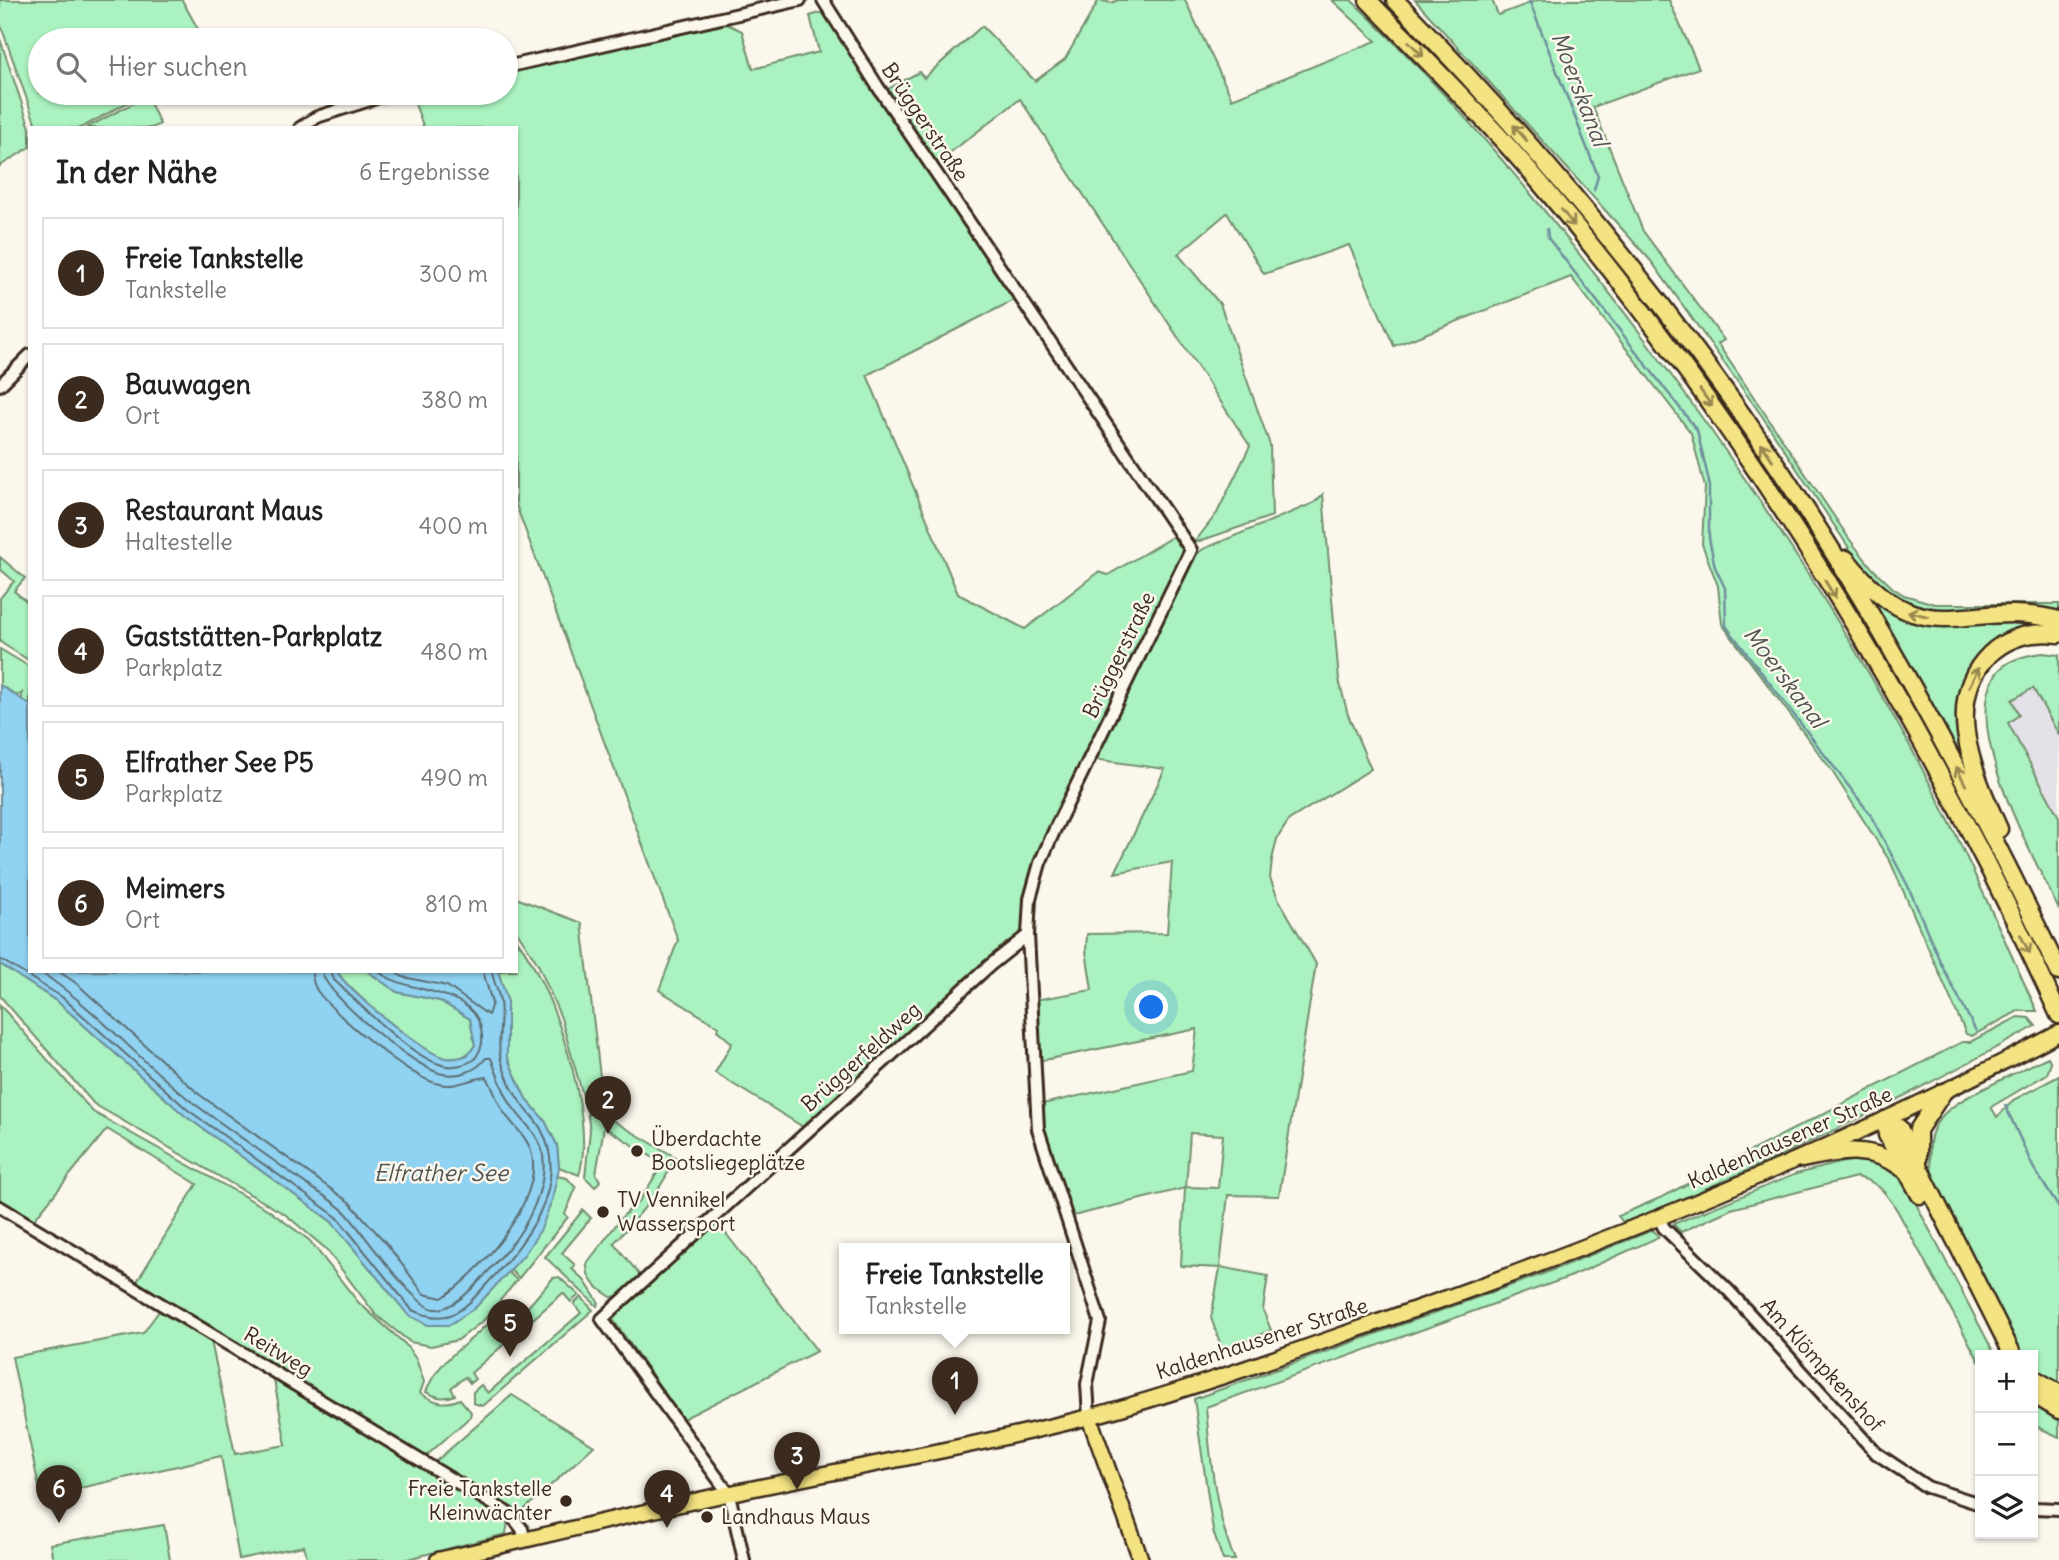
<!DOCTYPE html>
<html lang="de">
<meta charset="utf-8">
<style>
body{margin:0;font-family:Delius,sans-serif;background:#f2f2f2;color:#222}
.controls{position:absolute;right:21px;bottom:21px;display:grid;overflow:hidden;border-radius:0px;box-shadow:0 2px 5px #0004}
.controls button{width:63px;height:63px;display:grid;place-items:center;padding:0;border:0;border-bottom:2px solid #e0e0e0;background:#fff;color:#222;font:35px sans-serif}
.you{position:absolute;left:1152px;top:1008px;width:24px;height:24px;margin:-18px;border:5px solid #fff;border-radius:50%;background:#1a73e8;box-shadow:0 0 0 10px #1a73e833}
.badge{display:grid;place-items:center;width:46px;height:46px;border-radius:50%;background:#3b2a1e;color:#fff;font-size:23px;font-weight:700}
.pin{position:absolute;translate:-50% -58px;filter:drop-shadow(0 2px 4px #0008)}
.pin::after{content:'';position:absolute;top:37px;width:24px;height:21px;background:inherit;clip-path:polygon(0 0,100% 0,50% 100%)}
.popup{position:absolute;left:839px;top:1243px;width:231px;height:91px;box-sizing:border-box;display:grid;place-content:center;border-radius:0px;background:#fff;filter:drop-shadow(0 2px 5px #0005);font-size:23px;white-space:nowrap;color:#767676}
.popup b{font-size:26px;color:#222}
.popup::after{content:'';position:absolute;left:50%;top:100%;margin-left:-14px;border:14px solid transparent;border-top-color:#fff}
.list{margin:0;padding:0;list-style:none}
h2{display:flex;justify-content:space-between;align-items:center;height:91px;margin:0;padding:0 28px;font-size:30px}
h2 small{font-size:23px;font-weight:400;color:#767676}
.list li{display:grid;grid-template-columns:46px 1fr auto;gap:21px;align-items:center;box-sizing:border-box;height:112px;margin:0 14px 14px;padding:0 14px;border:2px solid #e0e0e0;border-radius:0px}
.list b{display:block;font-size:26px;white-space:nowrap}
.list p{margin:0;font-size:23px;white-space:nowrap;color:#767676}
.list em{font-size:23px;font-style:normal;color:#767676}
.icon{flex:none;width:38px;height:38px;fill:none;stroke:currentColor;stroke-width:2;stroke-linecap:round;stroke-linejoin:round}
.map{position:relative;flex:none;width:2059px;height:1560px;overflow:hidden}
.search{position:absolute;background:#fff;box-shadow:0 2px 5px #0004;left:28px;top:28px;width:490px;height:77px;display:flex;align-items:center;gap:18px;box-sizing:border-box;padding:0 24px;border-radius:38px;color:#767676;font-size:26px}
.panel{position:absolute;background:#fff;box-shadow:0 2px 5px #0004;left:28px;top:126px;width:490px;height:847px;border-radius:0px}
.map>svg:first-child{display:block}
.built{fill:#e4e1e8}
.green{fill:#aaf2bf;stroke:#728e6e;stroke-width:2;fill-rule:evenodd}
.water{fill:#90d2f1;stroke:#6e8f9d;stroke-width:2}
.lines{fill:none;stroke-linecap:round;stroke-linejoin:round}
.shore{stroke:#5d6d72;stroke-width:2}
.stream{stroke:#6e8f9d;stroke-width:2.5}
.minor-casing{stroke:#3b2a1e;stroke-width:16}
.major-casing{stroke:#3b2a1e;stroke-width:19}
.highway-casing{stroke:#3b2a1e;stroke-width:21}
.minor{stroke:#fbf7ec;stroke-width:10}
.major{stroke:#f4e382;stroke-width:14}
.highway{stroke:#f4e382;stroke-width:16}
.oneway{stroke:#988650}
.poi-dot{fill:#3b2a1e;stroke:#fbf7ec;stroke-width:2.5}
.labels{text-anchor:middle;stroke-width:5;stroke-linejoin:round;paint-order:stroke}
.street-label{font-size:21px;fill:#3b2a1e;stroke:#fbf7ec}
.poi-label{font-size:21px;fill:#3b2a1e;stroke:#fbf7ec;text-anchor:start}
.water-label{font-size:23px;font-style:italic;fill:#505453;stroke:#fbf7ec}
</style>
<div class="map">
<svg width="2059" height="1560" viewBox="0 0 2059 1560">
<rect width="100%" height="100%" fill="#fbf7ec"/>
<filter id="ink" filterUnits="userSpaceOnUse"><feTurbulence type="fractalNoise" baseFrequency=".0143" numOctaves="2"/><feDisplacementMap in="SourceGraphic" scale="14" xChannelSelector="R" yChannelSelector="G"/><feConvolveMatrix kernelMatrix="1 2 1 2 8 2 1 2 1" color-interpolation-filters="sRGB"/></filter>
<g filter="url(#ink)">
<polygon class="built" points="2033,688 2059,735 2059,817 2008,722 2019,715 2012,700"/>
<g class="green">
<polygon points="0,0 182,0 204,40 40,40 40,93 145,93 81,128 37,128 0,23"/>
<path d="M1099 0 1111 3 1118 0H1185L1232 99 1376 41 1332 0H1351C1461 104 1555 220 1646 341 1761 495 1869 658 1954 831 1983 890 2009 951 2037 1011H2018L1972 1036 1966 1034 1891 863 1830 768 1722 624 1718 586 1702 544 1705 487 1691 433 1571 277 1394 346 1349 245 1264 274 1227 213 1178 254 1220 304 1270 445 1272 516 1194 543 1217 513 1250 446 1020 99 935 164 886 90 919 72 924 78 982 26 1035 81 1065 59Z"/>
<polygon points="1415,0 1492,0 1498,15 1538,0 1669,0 1699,68 1593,107 1643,231 1724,340 1718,344 1850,540 1873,569 1893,588 1904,595 1935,604 2059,604 2059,612 1934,611 1909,605 1882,589 1861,566 1762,416 1651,261"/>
<polygon points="823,12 1016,299 867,375 958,594 1025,629 1098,572 1108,575 1177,534 1183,548 1179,566 1036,861 1024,933 805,1128 715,1073 732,1043 717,1030 719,1027 659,990 678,940 516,505 516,128 424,128 411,93 506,93 506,72 727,24 742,31 753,69 819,52 810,16"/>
<polygon points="0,39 30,128 30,147 0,166"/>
<polygon points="147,96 160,124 152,128 86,128"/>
<path d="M1323 494 1339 680 1348 715 1371 769 1289 820 1277 839 1272 860 1270 878 1278 898 1316 964 1279 1196 1228 1195 1220 1267 1268 1276 1263 1310 1271 1330 1223 1351 1211 1318 1220 1268 1181 1266 1185 1188 1069 1217 1042 1132V1104L1192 1071 1197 1029 1039 1061 1034 1000 1092 990 1086 951 1087 934 1167 933 1172 862 1115 873 1165 769 1093 759 1192 558 1203 549 1314 503ZM1190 1133 1223 1135 1218 1188 1186 1187Z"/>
<polygon points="0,557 25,578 14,591 30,604 30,661 0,642 0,598 14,581 0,569"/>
<polygon points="1869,594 1888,607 2044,621 2047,629 1973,669 1972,775"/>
<polygon points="0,649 30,667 30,705 22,700 22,693 18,696 0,685"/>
<path d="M2043 653 2059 655V735L2033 688 2012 700 2019 715 2008 723 2059 817V910C2034 856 1960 730 1996 674 2006 659 2027 655 2043 653Z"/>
<polygon points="516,898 582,923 603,1102 585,1103 561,1018 538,964 516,930"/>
<path d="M516 939C553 985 597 1119 579 1175L559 1167 557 1145 545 1121 525 1097 507 1057V1000L498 971H516Z"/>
<polygon points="0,964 59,1003 184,1115 332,1222 391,1294 475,1308 508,1272 517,1280 484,1320 458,1340 431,1346 410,1342 376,1315 326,1249 286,1215 94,1104 0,996"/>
<path d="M337 971H367L397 992 440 1001 470 1019 475 1045C469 1056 456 1062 443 1058 422 1051 347 990 337 971Z"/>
<path d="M0 1005 93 1112 267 1209 309 1240 359 1303 405 1344 416 1359 424 1382 420 1393C434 1402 444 1406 460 1399L471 1412 470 1417 425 1457 136 1283 197 1184 107 1129 33 1221 0 1202Z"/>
<path d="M2018 1017 2029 1018 2036 1026C1905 1099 1767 1165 1628 1221H1622L1618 1216 1662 1197 1962 1042H1970Z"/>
<path d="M2048 1057 2051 1063 2047 1074 1991 1107 1997 1117 2015 1099 2059 1076V1385L2033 1366V1355H2023L2019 1351 1935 1183C1919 1128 1938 1111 1985 1088 2006 1077 2027 1067 2048 1057Z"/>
<path d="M604 1107 605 1116 675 1157C663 1190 636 1218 614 1243L642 1278 626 1295 611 1297C598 1288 586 1282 587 1263L622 1217 639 1201 663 1164 604 1127 596 1174 600 1181 595 1187 585 1177 590 1131 587 1109Z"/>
<path d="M1852 1160C1873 1161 1887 1166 1903 1179L1995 1355H1980V1363L1897 1210C1885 1192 1878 1181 1856 1177L1731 1209 1681 1232 1673 1224 1796 1174Z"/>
<path d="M557 1176 567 1178 576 1188 565 1214 568 1217 519 1278 510 1270C534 1244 550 1210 557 1176Z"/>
<polygon points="583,1210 591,1218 562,1253 575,1265 572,1269 584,1280 599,1303 597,1306 545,1257"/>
<polygon points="717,1222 817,1351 683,1419 612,1318"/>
<path d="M1653 1230 1659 1237 1572 1276 1206 1407C1210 1456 1215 1514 1235 1560H1223L1213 1531 1194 1399 1540 1275Z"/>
<polygon points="559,1277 579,1295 571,1302 563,1293 511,1338 506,1332 553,1278"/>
<polygon points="581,1297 593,1310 483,1406 473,1403 473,1392 481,1385 488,1393 581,1313 574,1304"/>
<polygon points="159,1311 211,1341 235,1454 286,1445 274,1380 502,1516 508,1521 506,1534 404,1560 308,1560 304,1546 239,1559 221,1456 41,1497 12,1357 143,1333"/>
<path d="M488 1323 496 1327 492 1332 499 1337 505 1335 509 1340 471 1373 475 1379 470 1383 465 1377 451 1388 455 1395C444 1400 436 1397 426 1392 438 1359 466 1347 488 1323Z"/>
<polygon points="512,1395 594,1446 517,1516 434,1463"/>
<polygon points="2033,1405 2059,1419 2059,1437 2033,1425"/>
<polygon points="164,1525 170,1560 53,1560 50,1544"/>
</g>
<path class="water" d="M0 685 30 705V971H337C347 991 420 1049 442 1057 451 1060 459 1058 468 1055L475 1045 470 1019 440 1001 397 992 367 971H498L507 1000V1057L525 1097 545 1121 557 1145 559 1168 552 1200 541 1229 524 1255 475 1308 449 1325H428L408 1315 332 1222 184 1115 58 1002 0 964Z"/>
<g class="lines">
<g class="shore">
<path d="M0 959 62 997 188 1110 337 1217 412 1310C447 1326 461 1313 484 1287 523 1246 572 1188 541 1129 536 1120 528 1112 522 1104 513 1093 505 1074 501 1060 496 1043 503 1021 500 1002 499 991 493 982 492 971"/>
<path d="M39 971C97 1009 141 1063 196 1105 230 1130 265 1154 299 1179 314 1190 333 1200 346 1213 364 1233 413 1306 434 1309 458 1312 490 1268 506 1251 527 1228 550 1183 542 1150 537 1132 522 1121 512 1106 503 1092 497 1074 491 1058H486C476 1071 460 1077 443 1074 418 1070 324 995 322 971"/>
<path d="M58 971 76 983 200 1095 349 1202 386 1243 424 1294 442 1298C478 1275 546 1199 531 1151 526 1135 512 1125 503 1111 497 1101 493 1088 487 1077 471 1078 457 1088 439 1084 410 1078 337 1016 318 992 314 986 312 979 312 971"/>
<path d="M331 971 334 980C360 1004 408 1055 442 1065 452 1068 465 1065 474 1060 480 1051 483 1046 482 1035 478 985 407 996 378 971"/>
<polyline points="393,971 403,977 447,986 488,1015 492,1003 483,971"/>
</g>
<g class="stream">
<polyline points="1529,0 1598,176 1594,190"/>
<polyline points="1547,229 1548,238 1697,430 1709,482 1709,538 1715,567 1725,588 1726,626 1870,814 1908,886 1942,966 1976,1031"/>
<polyline points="2005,1105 2033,1167 2059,1208"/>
</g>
<defs>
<g id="minor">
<polyline points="823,0 878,87 1191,550 1055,829 1040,863 1030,899 1028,935 1038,1129 1100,1321 1087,1384 1089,1417"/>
<polyline points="506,67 800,0"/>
<polyline points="300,128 317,117 392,93"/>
<polyline points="0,385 30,355"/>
<polyline points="0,1207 511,1515 522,1529 525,1540"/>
<polyline points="1659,1218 1664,1228 1729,1291 1876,1453 1927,1487 1980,1504"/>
<polyline points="2033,1508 2059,1509"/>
<polyline points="744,1560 729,1494 602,1319 989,966 1028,935"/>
</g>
<g id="major">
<polyline points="1089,1417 1141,1560"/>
<path d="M438 1560C547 1535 656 1508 765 1486 872 1464 979 1445 1085 1418 1187 1391 1287 1354 1387 1319 1618 1239 1844 1147 2059 1033"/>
</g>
<g id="highway">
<path d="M1368 0C1428 62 1491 124 1546 190 1753 438 1926 721 2059 1015"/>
<path d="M1395 0C1548 156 1687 325 1805 508 1901 656 1984 814 2059 972"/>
<path d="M1846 559C1925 659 1965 596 2059 620"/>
<path d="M1999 829C1976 777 1940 702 1990 654 2009 636 2034 631 2059 634"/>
<polyline points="1886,1120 1899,1128 2013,1355"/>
<polyline points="1886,1120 1887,1135 1920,1195"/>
<path d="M1802 1159C1841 1151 1870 1144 1904 1169"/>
<polyline points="1918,1162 1918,1130 1943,1092"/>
<polyline points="2033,1378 2059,1393"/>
<polyline points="2033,1394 2059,1410"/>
</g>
</defs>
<use href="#minor" class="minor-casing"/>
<use href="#major" class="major-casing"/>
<use href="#highway" class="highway-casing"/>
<use href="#minor" class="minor"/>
<use href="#major" class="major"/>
<use href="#highway" class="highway"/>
</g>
<defs><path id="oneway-shaft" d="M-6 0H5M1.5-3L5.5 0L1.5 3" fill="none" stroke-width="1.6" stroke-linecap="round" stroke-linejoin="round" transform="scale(1.75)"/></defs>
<g class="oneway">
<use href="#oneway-shaft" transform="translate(1416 49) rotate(46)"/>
<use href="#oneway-shaft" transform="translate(1520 133) rotate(-131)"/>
<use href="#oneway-shaft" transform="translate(1568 218) rotate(52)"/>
<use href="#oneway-shaft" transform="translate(1706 398) rotate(55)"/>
<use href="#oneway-shaft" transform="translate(1767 452) rotate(-124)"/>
<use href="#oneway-shaft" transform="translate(1830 589) rotate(59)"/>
<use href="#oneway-shaft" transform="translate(1918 614) rotate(-165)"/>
<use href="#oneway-shaft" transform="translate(1974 677) rotate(-63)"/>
<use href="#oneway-shaft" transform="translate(1961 776) rotate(-117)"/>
<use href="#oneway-shaft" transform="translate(2025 944) rotate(63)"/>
</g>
</g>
<g class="poi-dot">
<circle cx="637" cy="1151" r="7"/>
<circle cx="603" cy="1212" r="7"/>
<circle cx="566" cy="1501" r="7"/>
<circle cx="707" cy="1517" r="7"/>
</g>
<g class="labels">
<g class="street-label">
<text transform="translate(925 122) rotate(56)" y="7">Brüggerstraße</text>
<text transform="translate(1119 655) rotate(-64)" y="7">Brüggerstraße</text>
<text transform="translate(861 1057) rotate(-42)" y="7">Brüggerfeldweg</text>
<text transform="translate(1790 1138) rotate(-24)" y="7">Kaldenhausener Straße</text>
<text transform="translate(1262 1339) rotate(-18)" y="7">Kaldenhausener Straße</text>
<text transform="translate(278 1352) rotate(31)" y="7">Reitweg</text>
<text transform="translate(1822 1365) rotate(48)" y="7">Am Klömpkenshof</text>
</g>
<g class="poi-label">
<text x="651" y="1146">Überdachte<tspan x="651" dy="24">Bootsliegeplätze</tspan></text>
<text x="617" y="1207">TV Vennikel<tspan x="617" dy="24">Wassersport</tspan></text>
<text x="552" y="1496" text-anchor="end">Freie Tankstelle<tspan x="552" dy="24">Kleinwächter</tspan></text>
<text x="721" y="1524">Landhaus Maus</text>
</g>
<g class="water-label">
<text transform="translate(1580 89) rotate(69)" y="8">Moerskanal</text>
<text transform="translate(1785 677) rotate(53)" y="8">Moerskanal</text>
<text x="441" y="1181">Elfrather See</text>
</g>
</g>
</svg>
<div class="controls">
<button>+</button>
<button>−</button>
<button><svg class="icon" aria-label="layers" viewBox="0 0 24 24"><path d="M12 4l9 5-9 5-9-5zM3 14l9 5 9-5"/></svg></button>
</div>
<div class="you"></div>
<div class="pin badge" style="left:955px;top:1415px">1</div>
<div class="popup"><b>Freie Tankstelle</b>Tankstelle</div>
<div class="pin badge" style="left:608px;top:1134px">2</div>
<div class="pin badge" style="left:797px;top:1490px">3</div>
<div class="pin badge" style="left:667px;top:1528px">4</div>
<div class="pin badge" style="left:510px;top:1357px">5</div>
<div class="pin badge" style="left:59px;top:1523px">6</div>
<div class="search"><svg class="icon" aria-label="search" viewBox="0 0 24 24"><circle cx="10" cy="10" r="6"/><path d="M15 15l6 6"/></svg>Hier suchen</div>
<section class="panel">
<h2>In der Nähe<small>6 Ergebnisse</small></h2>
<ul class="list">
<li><span class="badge">1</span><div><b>Freie Tankstelle</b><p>Tankstelle</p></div><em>300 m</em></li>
<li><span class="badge">2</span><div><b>Bauwagen</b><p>Ort</p></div><em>380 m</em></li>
<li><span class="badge">3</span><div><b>Restaurant Maus</b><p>Haltestelle</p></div><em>400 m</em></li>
<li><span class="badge">4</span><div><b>Gaststätten-Parkplatz</b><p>Parkplatz</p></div><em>480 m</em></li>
<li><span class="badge">5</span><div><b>Elfrather See P5</b><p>Parkplatz</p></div><em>490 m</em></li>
<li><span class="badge">6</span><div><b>Meimers</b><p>Ort</p></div><em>810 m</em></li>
</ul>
</section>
</div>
